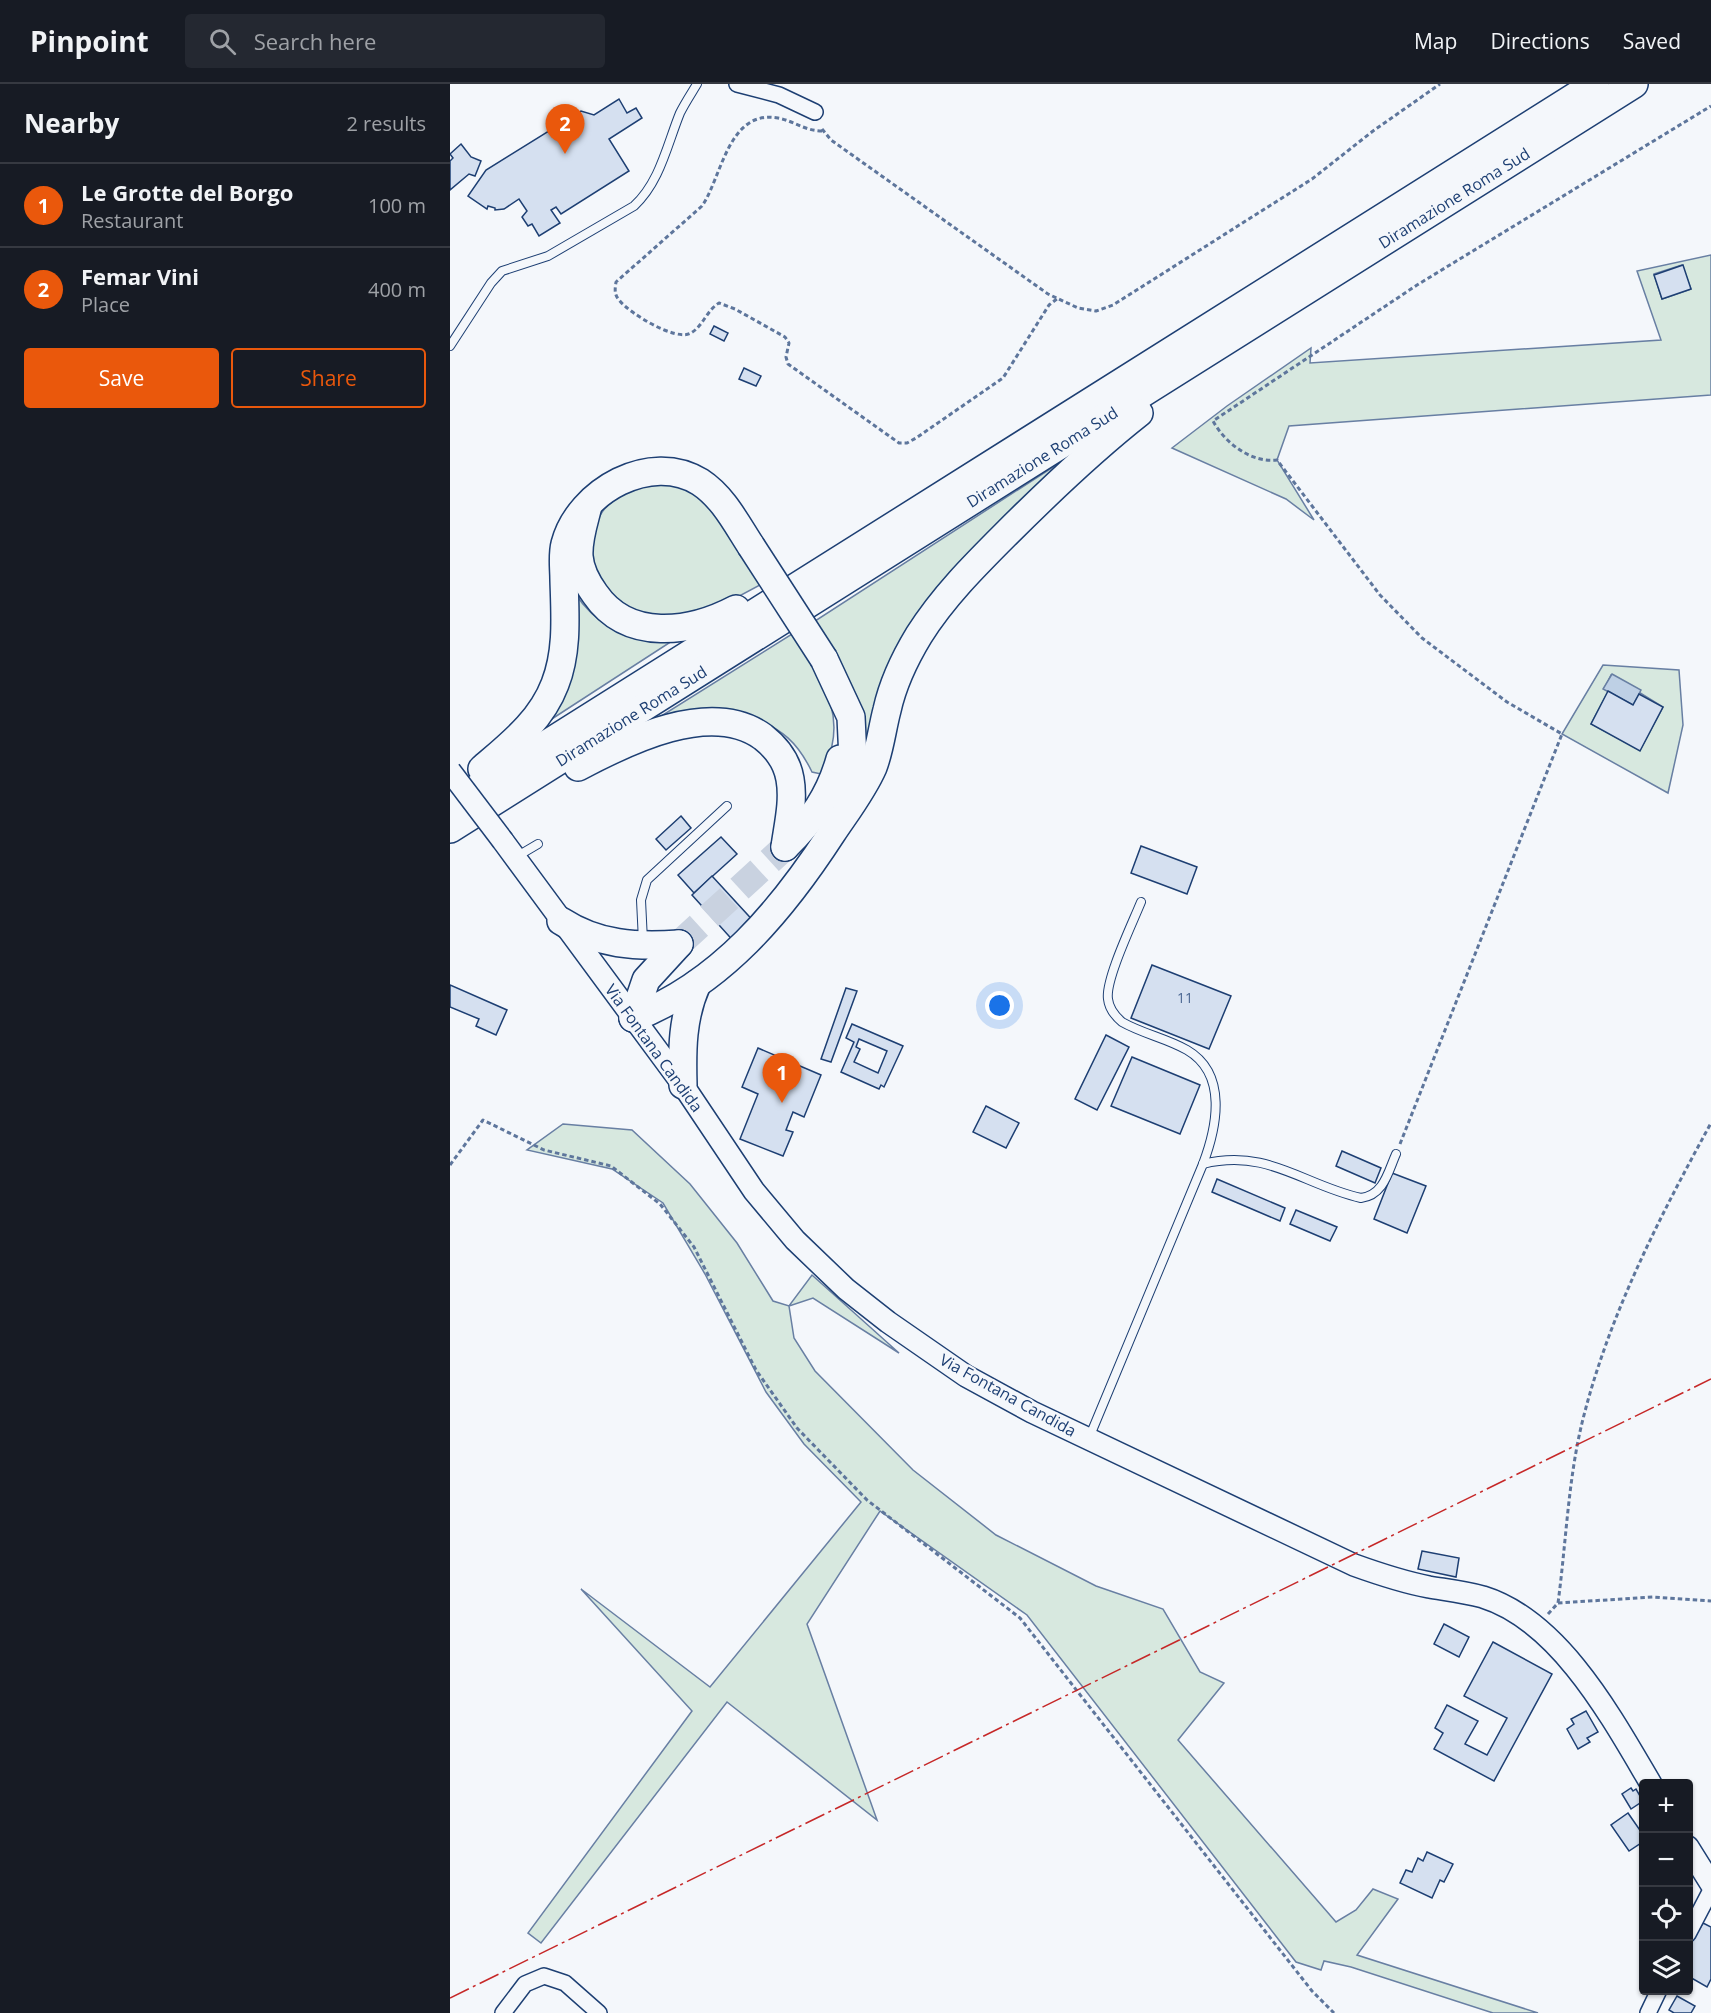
<!DOCTYPE html>
<meta charset="utf-8">
<style>
body{margin:0;font-family:"Open Sans",sans-serif;background:#242831;color:#f1f3f6}
.controls{position:absolute;right:18px;bottom:18px;display:grid;overflow:hidden;border-radius:6px;box-shadow:0 2px 4px #0004}
.controls button{width:54px;height:54px;display:grid;place-items:center;padding:0;border:0;border-bottom:2px solid #363941;background:#171b24;color:#f1f3f6;font:30px sans-serif}
.you{position:absolute;left:550px;top:922px;width:21px;height:21px;margin:-15px;border:4px solid #fff;border-radius:50%;background:#1a73e8;box-shadow:0 0 0 9px #1a73e833}
.badge{display:grid;place-items:center;width:39px;height:39px;border-radius:50%;background:#ea580c;color:#fff;font-size:20px;font-weight:700}
.pin{position:absolute;translate:-50% -50px;filter:drop-shadow(0 2px 3px #0008)}
.pin::after{content:'';position:absolute;top:32px;width:21px;height:18px;background:inherit;clip-path:polygon(0 0,100% 0,50% 100%)}
.list{margin:0;padding:0;list-style:none}
h2{display:flex;justify-content:space-between;align-items:center;height:78px;margin:0;padding:0 24px;font-size:26px}
h2 small{font-size:20px;font-weight:400;color:#9ea1a6}
.list li{display:grid;grid-template-columns:39px 1fr auto;gap:18px;align-items:center;box-sizing:border-box;height:84px;padding:0 24px;border-top:2px solid #363941}
.list b{display:block;font-size:22px;white-space:nowrap}
.list p{margin:0;font-size:20px;white-space:nowrap;color:#9ea1a6}
.list em{font-size:20px;font-style:normal;color:#9ea1a6}
.actions{display:flex;gap:12px;padding:18px 24px}
.actions a{flex:1;padding:14px 0;border:2px solid #ea580c;border-radius:6px;text-align:center;font-size:21px;color:#ea580c}
.actions .main{background:#ea580c;color:#fff}
.icon{flex:none;width:33px;height:33px;fill:none;stroke:currentColor;stroke-width:2;stroke-linecap:round;stroke-linejoin:round}
.map{position:relative;flex:none;width:1261px;height:1929px;overflow:hidden}
header{display:flex;align-items:center;gap:36px;box-sizing:border-box;height:84px;padding:0 30px;background:#171b24;border-bottom:2px solid #363941}
header strong{font-size:28px}
nav{display:flex;gap:33px;margin-inline-start:auto;font-size:21px}
.search{width:420px;height:54px;background:#242831;display:flex;align-items:center;gap:15px;box-sizing:border-box;padding:0 21px;border-radius:6px;color:#9ea1a6;font-size:22px}
main{display:flex}
aside{flex:1;background:#171b24}
.map>svg:first-child{display:block}
.green{fill:#d7e8df;stroke:#687fa3;stroke-width:1.5;fill-rule:evenodd}
.water{fill:#bed0e5;stroke:#687fa3;stroke-width:1.5}
.building{fill:#d5e0f0;stroke:#1d3f73;stroke-width:1.5;fill-rule:evenodd}
.lines{fill:none;stroke-linecap:round;stroke-linejoin:round}
.motorway-tunnel{stroke:#c9d2e0;stroke-width:27;stroke-dasharray:27 14;stroke-linecap:butt}
.service-casing{stroke:#1d3f73;stroke-width:10}
.minor-casing{stroke:#1d3f73;stroke-width:18}
.secondary-casing{stroke:#1d3f73;stroke-width:24}
.motorway-casing{stroke:#1d3f73;stroke-width:30}
.path{stroke:#5e769c;stroke-width:3;stroke-dasharray:4.5 3;stroke-linecap:butt}
.service{stroke:#f4f7fb;stroke-width:8}
.minor{stroke:#f4f7fb;stroke-width:15}
.secondary{stroke:#f4f7fb;stroke-width:21}
.motorway{stroke:#f4f7fb;stroke-width:27}
.secondary-bridge-casing{stroke:#1d3f73;stroke-width:24;stroke-linecap:butt}
.motorway-bridge-casing{stroke:#1d3f73;stroke-width:30;stroke-linecap:butt}
.secondary-bridge{stroke:#f4f7fb;stroke-width:21}
.motorway-bridge{stroke:#f4f7fb;stroke-width:27}
.power{stroke:#c62828;stroke-width:1.5;stroke-dasharray:21 4.5 3 4.5;stroke-linecap:butt}
.labels{text-anchor:middle;stroke-width:4.5;stroke-linejoin:round;paint-order:stroke}
.number-label{font-size:14px;fill:#4b6792}
.street-label{font-size:16px;fill:#1d3f73;stroke:#f4f7fb}
</style>
<header>
<strong>Pinpoint</strong>
<div class="search"><svg class="icon" aria-label="search" viewBox="0 0 24 24"><circle cx="10" cy="10" r="6"/><path d="M15 15l6 6"/></svg>Search here</div>
<nav><a>Map</a><a>Directions</a><a>Saved</a></nav>
</header>
<main>
<aside>
<h2>Nearby<small>2 results</small></h2>
<ul class="list">
<li><span class="badge">1</span><div><b>Le Grotte del Borgo</b><p>Restaurant</p></div><em>100 m</em></li>
<li><span class="badge">2</span><div><b>Femar Vini</b><p>Place</p></div><em>400 m</em></li>
</ul>
<div class="actions"><a class="main">Save</a><a>Share</a></div>
</aside>
<div class="map">
<svg width="1261" height="1929" viewBox="0 0 1261 1929">
<rect width="100%" height="100%" fill="#f4f7fb"/>
<g class="green">
<path d="M1261 171V311L839 342 827 376 864 436 836 415 722 364 777 322 861 264 860 279 1211 256 1187 187ZM1232 181 1241 205 1212 215 1204 190Z"/>
<polygon points="617,374 509,488 417,688 407,613 365,537"/>
<path d="M191 399C202 400 217 398 228 402 269 416 289 467 310 501L252 532 182 536 136 480C149 427 143 428 191 399Z"/>
<path d="M124 508C146 541 176 558 217 556L219 559 91 642Z"/>
<path d="M342 550C372 596 402 634 371 690L362 688C348 659 332 644 301 634H208Z"/>
<path d="M1153 581 1229 586 1233 641 1218 709 1112 650ZM1161 591 1213 623 1190 666 1141 640 1158 608 1183 621 1154 605Z"/>
<polygon points="113,1040 182,1046 240,1100 287,1159 323,1217 339,1222 362,1191 449,1269 363,1214 339,1222 344,1254 365,1287 463,1386 546,1451 646,1502 713,1525 750,1588 774,1599 728,1656 886,1838 906,1826 923,1805 948,1815 907,1871 1088,1929 1043,1929 901,1883 874,1877 871,1886 846,1878 577,1531 430,1427 357,1540 427,1736 277,1618 91,1859 78,1849 242,1627 131,1505 260,1603 411,1418 354,1360 316,1308 255,1190 213,1119 162,1085 77,1066"/>
</g>
<polygon class="water" points="1162,590 1191,606 1183,621 1153,605"/>
<g class="building">
<polygon points="169,15 177,29 186,24 192,34 159,55 179,87 111,130 106,123 101,126 110,139 89,152 82,140 78,142 72,133 77,127 69,115 54,125 45,126 45,124 38,122 37,125 18,112 36,86 131,27 144,31"/>
<polygon points="11,60 21,73 31,77 25,92 19,90 0,106 0,77 3,74 0,70"/>
<polygon points="1233,181 1241,205 1212,215 1204,191"/>
<polygon points="264,242 278,249 274,257 260,250"/>
<polygon points="294,284 311,292 306,302 289,295"/>
<polygon points="1158,607 1183,621 1189,610 1213,623 1190,667 1141,640"/>
<polygon points="231,732 241,744 216,766 206,755"/>
<polygon points="271,753 287,770 244,809 228,791"/>
<polygon points="691,762 747,783 737,810 681,789"/>
<polygon points="262,792 308,842 287,861 242,811"/>
<polygon points="702,881 781,912 759,965 681,934"/>
<polygon points="0,901 57,926 46,951 26,942 29,935 0,923"/>
<polygon points="396,904 407,907 381,978 371,975"/>
<path d="M402 940 453 962 434 1003 431 1001 429 1005 391 988 404 958 396 954ZM409 955 437 967 428 989 404 978 410 965 406 963Z"/>
<polygon points="656,951 679,963 647,1026 625,1015"/>
<polygon points="308,964 371,991 354,1033 343,1028 336,1046 343,1048 333,1072 290,1055 308,1010 292,1003"/>
<polygon points="682,973 750,1001 730,1050 661,1022"/>
<polygon points="536,1022 569,1039 556,1064 523,1048"/>
<polygon points="892,1067 931,1084 925,1099 886,1082"/>
<polygon points="942,1089 976,1102 957,1149 924,1135"/>
<polygon points="767,1095 835,1124 830,1137 762,1108"/>
<polygon points="846,1126 887,1143 880,1157 840,1140"/>
<polygon points="972,1467 1009,1474 1006,1493 968,1485"/>
<polygon points="994,1540 1019,1553 1009,1573 984,1560"/>
<polygon points="1043,1558 1102,1590 1044,1697 984,1665 993,1649 985,1644 997,1621 1028,1637 1015,1660 1037,1671 1057,1634 1014,1612"/>
<polygon points="1136,1627 1148,1648 1137,1654 1140,1658 1128,1665 1117,1645 1124,1640 1121,1635"/>
<polygon points="1181,1704 1183,1707 1186,1705 1193,1717 1181,1725 1172,1710"/>
<polygon points="1178,1729 1194,1752 1194,1757 1179,1767 1161,1741"/>
<polygon points="977,1768 1003,1780 994,1798 990,1796 982,1814 950,1799 956,1786 962,1788 968,1774 973,1777"/>
<polygon points="1253,1839 1261,1843 1261,1895 1257,1903 1238,1892 1238,1864"/>
<polygon points="1227,1912 1245,1922 1241,1929 1224,1929 1219,1926"/>
</g>
<g class="lines">
<polyline class="motorway-tunnel" points="229,860 335,763"/>
<defs>
<g id="service">
<path d="M0 262 41 199 52 187 98 172 184 122C210 98 217 61 230 29 235 19 241 10 247 0"/>
<polyline points="66,773 88,760"/>
<polyline points="193,857 191,816 197,796 277,722"/>
<path d="M753 1080C818 1064 853 1101 911 1114 934 1111 938 1088 946 1070"/>
<path d="M639 1354 753 1080C767 1043 778 990 737 966 716 954 693 950 672 938 665 932 659 925 658 915 655 896 683 838 691 818"/>
</g>
<g id="minor">
<polyline points="287,0 329,11 365,28"/>
<polyline points="1238,1850 1261,1806"/>
<polyline points="53,1929 75,1900 94,1892 115,1899 149,1929"/>
<polyline points="1198,1929 1209,1906"/>
</g>
<g id="secondary">
<path d="M53 757 233 1001 304 1107 345 1156 396 1205 438 1238 516 1292 582 1328 904 1481C929 1490 953 1498 979 1503 997 1506 1015 1508 1033 1513 1110 1537 1162 1634 1201 1700"/>
<polyline points="1238,1763 1261,1800"/>
</g>
<g id="motorway">
<path d="M138 422C134 438 128 455 129 472 130 486 137 499 145 510 178 558 240 549 286 525"/>
<polyline points="374,575 401,633 403,675 397,720"/>
<path d="M128 683C177 657 261 615 313 653 327 664 337 677 340 695 344 717 338 741 335 763"/>
<path d="M32 685C61 660 91 637 105 600 118 567 115 530 114 496 114 484 112 471 115 460 129 407 201 367 250 398 273 413 286 439 301 462"/>
<polyline points="0,721 1145,0"/>
<polyline points="0,745 1184,0"/>
<path d="M335 763C362 737 380 711 390 675"/>
<path d="M111 837C148 861 186 863 229 860"/>
<path d="M183 934C271 900 332 826 382 749 396 728 413 706 423 683 430 665 432 645 437 626 443 599 455 574 469 551 493 513 524 482 555 451 598 408 642 366 689 329"/>
<polyline points="183,934 196,896 229,860"/>
<path d="M233 1001C232 966 232 933 247 900"/>
</g>
</defs>
<use href="#service" class="service-casing"/>
<use href="#minor" class="minor-casing"/>
<use href="#secondary" class="secondary-casing"/>
<use href="#motorway" class="motorway-casing"/>
<g class="path">
<polyline points="372,45 381,56 598,210 628,224 646,227 663,221 862,95 923,47 990,0"/>
<path d="M372 47C355 47 344 37 328 34 278 25 272 93 252 122L166 198C165 205 164 210 169 216 179 229 226 258 241 249 253 242 257 226 269 219L285 225 335 253 339 259 336 273 338 280 449 359H457L466 354 553 294 599 221 608 214"/>
<path d="M950 1060 1112 650 1057 618 972 554 930 511 827 376C801 379 775 359 763 337L967 201 1261 22"/>
<polyline points="0,1081 33,1036 94,1066 161,1082 210,1120 244,1163 306,1286 347,1344 417,1416 570,1534 862,1907 884,1929"/>
<polyline points="1108,1519 1203,1513 1261,1517"/>
<path d="M1098 1530 1108 1519C1116 1460 1118 1397 1132 1339 1158 1233 1209 1134 1261 1039"/>
</g>
<use href="#service" class="service"/>
<use href="#minor" class="minor"/>
<use href="#secondary" class="secondary"/>
<use href="#motorway" class="motorway"/>
<defs>
<polyline id="secondary-bridge" points="0,687 53,757"/>
<polyline id="motorway-bridge" points="301,462 374,575"/>
</defs>
<use href="#secondary-bridge" class="secondary-bridge-casing"/>
<use href="#motorway-bridge" class="motorway-bridge-casing"/>
<use href="#secondary-bridge" class="secondary-bridge"/>
<use href="#motorway-bridge" class="motorway-bridge"/>
<polyline class="power" points="0,1914 1261,1295"/>
</g>
<g class="labels">
<g class="number-label">
<text x="735" y="919">11</text>
</g>
<g class="street-label">
<text transform="translate(1004 114) rotate(-32)" y="6">Diramazione Roma Sud</text>
<text transform="translate(592 373) rotate(-32)" y="6">Diramazione Roma Sud</text>
<text transform="translate(181 632) rotate(-32)" y="6">Diramazione Roma Sud</text>
<text transform="translate(204 964) rotate(54)" y="6">Via Fontana Candida</text>
<text transform="translate(558 1311) rotate(29)" y="6">Via Fontana Candida</text>
</g>
</g>
</svg>
<div class="controls">
<button>+</button>
<button>−</button>
<button><svg class="icon" aria-label="locate" viewBox="0 0 24 24"><circle cx="12" cy="12" r="6"/><path d="M12 2v4M12 18v4M2 12h4M18 12h4"/></svg></button>
<button><svg class="icon" aria-label="layers" viewBox="0 0 24 24"><path d="M12 4l9 5-9 5-9-5zM3 14l9 5 9-5"/></svg></button>
</div>
<div class="you"></div>
<div class="pin badge" style="left:332px;top:1019px">1</div>
<div class="pin badge" style="left:115px;top:70px">2</div>
</div>
</main>
